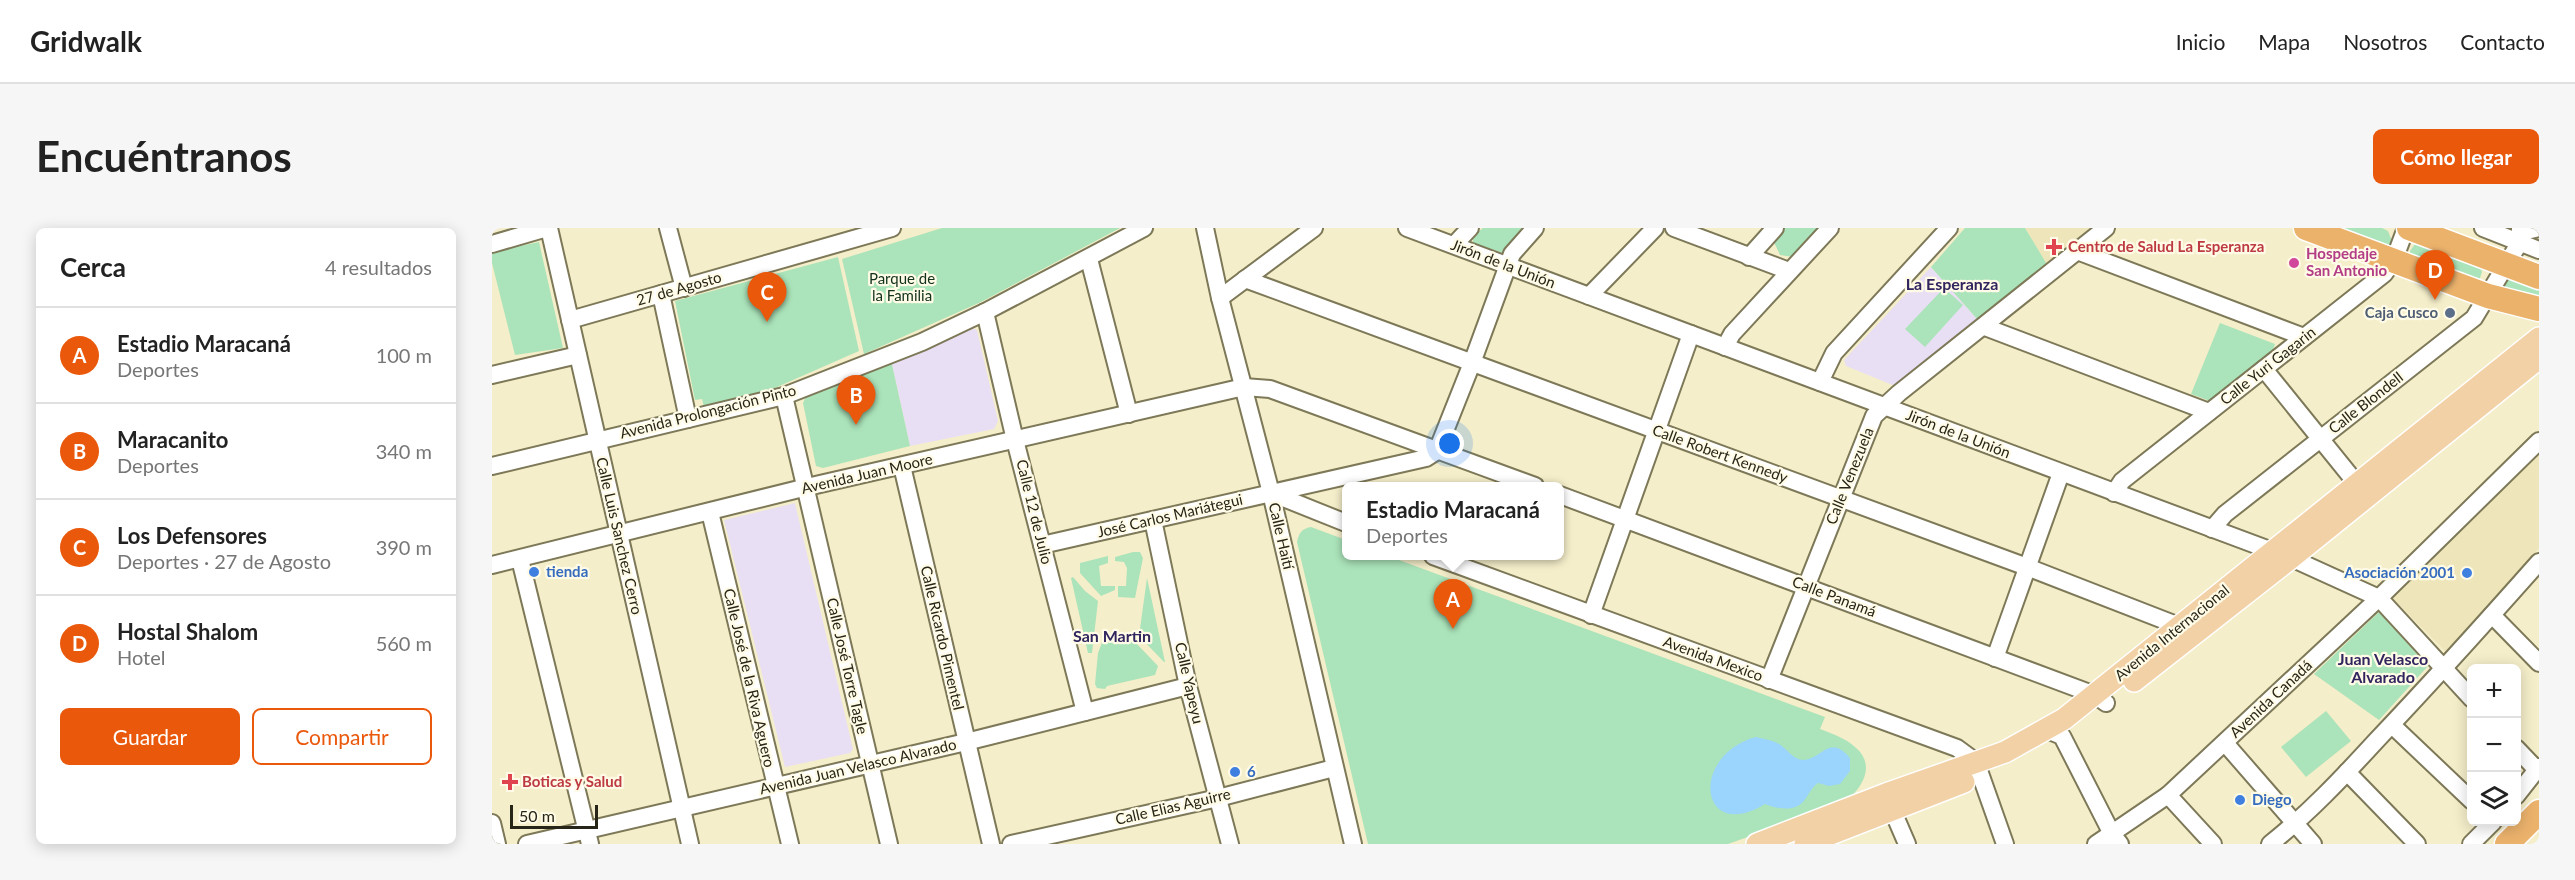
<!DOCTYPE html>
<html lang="es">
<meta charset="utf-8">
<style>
body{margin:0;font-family:Lato,sans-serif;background:#f6f6f6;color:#222}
.controls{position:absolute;right:18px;bottom:18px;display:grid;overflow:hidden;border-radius:9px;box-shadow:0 3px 15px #0003}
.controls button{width:54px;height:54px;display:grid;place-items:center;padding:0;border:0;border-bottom:2px solid #e0e0e0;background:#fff;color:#222;font:30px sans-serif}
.scale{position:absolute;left:18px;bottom:15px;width:88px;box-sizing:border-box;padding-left:6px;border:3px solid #272517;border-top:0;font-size:16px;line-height:21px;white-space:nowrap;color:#272517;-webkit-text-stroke:4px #fffbe6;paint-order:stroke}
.you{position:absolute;left:958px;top:216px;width:21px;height:21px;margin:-15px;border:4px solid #fff;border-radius:50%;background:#1a73e8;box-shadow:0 0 0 9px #1a73e833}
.badge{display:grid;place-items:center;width:39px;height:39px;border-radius:50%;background:#ea580c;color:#fff;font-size:20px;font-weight:700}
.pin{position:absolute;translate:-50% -50px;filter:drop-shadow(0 2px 3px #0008)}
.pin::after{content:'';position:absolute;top:32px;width:21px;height:18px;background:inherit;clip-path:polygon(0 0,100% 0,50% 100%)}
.popup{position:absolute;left:850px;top:254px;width:222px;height:78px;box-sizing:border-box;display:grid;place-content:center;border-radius:9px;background:#fff;filter:drop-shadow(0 2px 4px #0005);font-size:20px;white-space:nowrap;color:#767676}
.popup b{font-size:22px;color:#222}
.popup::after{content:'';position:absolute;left:50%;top:100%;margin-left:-12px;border:12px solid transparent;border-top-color:#fff}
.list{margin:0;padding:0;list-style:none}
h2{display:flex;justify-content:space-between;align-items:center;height:78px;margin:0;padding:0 24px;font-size:26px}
h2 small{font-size:20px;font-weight:400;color:#767676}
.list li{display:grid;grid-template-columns:39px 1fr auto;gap:18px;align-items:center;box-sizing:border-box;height:96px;padding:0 24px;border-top:2px solid #e0e0e0}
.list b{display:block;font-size:22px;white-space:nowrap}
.list p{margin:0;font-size:20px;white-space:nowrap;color:#767676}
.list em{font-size:20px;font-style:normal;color:#767676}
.actions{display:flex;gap:12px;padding:18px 24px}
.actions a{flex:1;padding:14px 0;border:2px solid #ea580c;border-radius:9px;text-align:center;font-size:21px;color:#ea580c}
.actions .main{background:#ea580c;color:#fff}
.icon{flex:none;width:33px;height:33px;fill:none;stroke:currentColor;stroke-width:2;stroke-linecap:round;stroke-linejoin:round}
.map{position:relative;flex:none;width:2047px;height:616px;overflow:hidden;border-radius:9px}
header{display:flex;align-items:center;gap:36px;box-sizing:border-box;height:84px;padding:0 30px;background:#fff;border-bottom:2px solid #e0e0e0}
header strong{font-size:28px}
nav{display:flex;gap:33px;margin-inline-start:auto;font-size:21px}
.intro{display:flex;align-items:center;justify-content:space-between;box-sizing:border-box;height:144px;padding:0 36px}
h1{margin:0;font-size:42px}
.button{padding:15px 27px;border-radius:9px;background:#ea580c;color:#fff;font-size:21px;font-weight:700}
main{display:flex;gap:36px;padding:0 36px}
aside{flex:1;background:#fff;border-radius:9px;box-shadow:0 3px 15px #0003}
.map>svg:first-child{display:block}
.built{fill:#eee6ba}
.education{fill:#e8dff4}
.green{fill:#abe4ba}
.water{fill:#9bd4fd}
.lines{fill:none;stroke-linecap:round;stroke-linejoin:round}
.minor-casing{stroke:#7d7857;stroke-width:20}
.major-casing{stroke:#fff;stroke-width:24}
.highway-casing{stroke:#fff;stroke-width:27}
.minor{stroke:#fff;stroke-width:16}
.major{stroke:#f3d1a7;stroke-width:21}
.highway{stroke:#ebb26c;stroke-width:24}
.health-dot{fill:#e0444e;stroke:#fffbe6;stroke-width:2}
.hotel-dot{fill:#d1479c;stroke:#fffbe6;stroke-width:2}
.service-dot{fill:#5c6f8a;stroke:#fffbe6;stroke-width:2}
.shop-dot{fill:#3f7fe0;stroke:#fffbe6;stroke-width:2}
.labels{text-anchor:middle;stroke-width:4.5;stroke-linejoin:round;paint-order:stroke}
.health-label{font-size:15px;font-weight:bold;fill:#be3a42;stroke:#fffbe6;text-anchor:start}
.hotel-label{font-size:15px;font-weight:bold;fill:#b23c85;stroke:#fffbe6;text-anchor:start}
.street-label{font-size:15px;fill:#272517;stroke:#fffbe6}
.park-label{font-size:15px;fill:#12311d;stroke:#fffbe6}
.service-label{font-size:15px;font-weight:bold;fill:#4e5e75;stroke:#fffbe6;text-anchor:end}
.shop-label{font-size:15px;font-weight:bold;fill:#366cbe;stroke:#fffbe6;text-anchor:start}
.neighbourhood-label{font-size:16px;font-weight:bold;fill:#30255f;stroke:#fffbe6}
</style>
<header>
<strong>Gridwalk</strong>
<nav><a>Inicio</a><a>Mapa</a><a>Nosotros</a><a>Contacto</a></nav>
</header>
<div class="intro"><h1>Encuéntranos</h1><a class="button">Cómo llegar</a></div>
<main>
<aside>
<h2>Cerca<small>4 resultados</small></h2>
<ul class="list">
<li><span class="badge">A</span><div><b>Estadio Maracaná</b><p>Deportes</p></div><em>100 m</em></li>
<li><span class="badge">B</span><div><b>Maracanito</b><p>Deportes</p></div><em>340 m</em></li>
<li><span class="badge">C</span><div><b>Los Defensores</b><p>Deportes · 27 de Agosto</p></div><em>390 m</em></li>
<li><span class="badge">D</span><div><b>Hostal Shalom</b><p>Hotel</p></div><em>560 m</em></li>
</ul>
<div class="actions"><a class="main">Guardar</a><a>Compartir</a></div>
</aside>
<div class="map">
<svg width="2047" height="616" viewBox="0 0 2047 616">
<rect width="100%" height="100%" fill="#f5eeca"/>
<g class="built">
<polygon points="1533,0 1602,0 1556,38"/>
<polygon points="2047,225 2047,320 1956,426 1900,370"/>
</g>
<g class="education">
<polygon points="1439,39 1486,92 1403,158 1354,138 1352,132"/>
<polygon points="478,99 485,102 506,193 502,201 418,218 399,132"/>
<polygon points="303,275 361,521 358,525 293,539 232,292"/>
</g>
<g class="green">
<polygon points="450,0 628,0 489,74 372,126 350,31"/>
<polygon points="991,0 1034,0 1011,25 981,15 981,8"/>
<polygon points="1291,0 1329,0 1301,29 1288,27 1281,12"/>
<polygon points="1473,0 1533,0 1556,38 1486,92 1439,39"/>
<polygon points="1829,0 1890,0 1896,3 1900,13 1896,20"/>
<polygon points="47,14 71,120 23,127 0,35 0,24"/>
<polygon points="1931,15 1988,38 1990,44 1987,53 1919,29 1918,23 1923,16"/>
<polygon points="346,29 367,123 276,163 212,179 210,171 203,172 183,73"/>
<polygon points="2017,48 2047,57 2047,78 2010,62 2010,57"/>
<polygon points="1452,60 1471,77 1433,119 1413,101"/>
<polygon points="1728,95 1783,116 1781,122 1718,173 1699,166"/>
<polygon points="399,132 418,218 331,240 324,238 311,175 314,168"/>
<path d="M819 299 854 312V328H896L1333 489 1328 501C1341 506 1353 510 1363 519 1385 537 1370 562 1351 575L1236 616H876L805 314C807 305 809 301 819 299Z"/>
<polygon points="641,324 648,324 651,330 643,370 626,369 626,358 634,358 635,340 632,334 623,333 623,329"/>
<polygon points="616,328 616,335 607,338 609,358 623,358 623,362 609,368 588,345 588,335"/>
<polygon points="581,349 593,363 606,373 600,425 596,425 579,350"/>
<polygon points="655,350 673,434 672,434 647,408"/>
<polygon points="1887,384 1936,438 1887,492 1822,446"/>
<polygon points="611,412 627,416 642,413 666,438 663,447 615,458 613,461 605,460 603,456 606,425"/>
<polygon points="1834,483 1859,513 1814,549 1789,519"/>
</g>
<path class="water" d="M1264 509C1272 511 1280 512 1287 516 1295 521 1302 532 1311 532 1331 531 1337 505 1358 530V543L1348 556 1337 558 1326 555C1320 559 1318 564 1314 570 1305 585 1286 581 1273 576 1207 616 1197 527 1264 509Z"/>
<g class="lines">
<defs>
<g id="minor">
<polyline points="57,0 198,616"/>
<polyline points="176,0 192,60"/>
<polyline points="713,0 728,70 779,265 861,616"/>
<polyline points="915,0 1799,330 1887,370 1980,471"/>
<polyline points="1182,0 1297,43"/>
<polyline points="1991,0 2047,22"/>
<polyline points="2030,4 2047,0"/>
<polyline points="0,16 55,0"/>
<polyline points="962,17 978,0"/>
<polyline points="1585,23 1812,109"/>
<polyline points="1257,29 1283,0"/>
<polyline points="597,31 637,186"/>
<polyline points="753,51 1535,339 1687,398 1695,405"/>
<polyline points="169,66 196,191"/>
<polyline points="1097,68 1163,0"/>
<polyline points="728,70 822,0"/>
<polyline points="493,84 523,212 593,484"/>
<polyline points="78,92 400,0"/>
<polyline points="1493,99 1717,184"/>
<polyline points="1233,119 1240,106 1338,0"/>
<polyline points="1772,141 1873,266"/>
<polyline points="0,147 86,127"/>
<polyline points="1328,154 1342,125 1457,0"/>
<polyline points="292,168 397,616"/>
<polyline points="0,238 292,168 430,114 493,84 652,0"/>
<polyline points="410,238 499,616"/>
<polyline points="779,265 854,295"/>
<polyline points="1622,265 1630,253 1892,46 1902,32 1914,0"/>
<polyline points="1068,267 1603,467 1614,475"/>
<polyline points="218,284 298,616"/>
<polyline points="661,292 696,458 738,616"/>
<polyline points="1720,301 1733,286 1982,90 2028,14 2028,0"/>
<polyline points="550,317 934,230 945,223 980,135 1020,26 1043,0"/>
<polyline points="941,328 1465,520 1484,534 1513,616"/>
<polyline points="28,331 98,616"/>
<polyline points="0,337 315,259 752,159 778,161 1043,258"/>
<polyline points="1099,387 1199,106"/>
<polyline points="2000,387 2047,435"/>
<polyline points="1503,430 1569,245"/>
<polyline points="1277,452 1382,188 1407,165 1614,0"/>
<polyline points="1900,497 1980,573"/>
<polyline points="1555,502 1570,508 1620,606 1628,616"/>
<polyline points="1733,515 1821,616"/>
<polyline points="2024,520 2045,542"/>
<polyline points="1855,544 1925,616"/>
<polyline points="1676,567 1721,616"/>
<polyline points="2024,568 2047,539"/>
<polyline points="1396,572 1415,616"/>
<polyline points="0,595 5,616"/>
<polyline points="35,616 474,514 696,458"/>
<polyline points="519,616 726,570 842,540"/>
<polyline points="1604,616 1676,567 1887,370 2047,213"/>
<path d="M1778 616C1816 586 1850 550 1883 514 1939 455 1993 395 2047 334"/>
<polyline points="1979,616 2001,594"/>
</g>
<g id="major">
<polyline points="1642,453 1799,330 2047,130"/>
<polyline points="1265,616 1394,566 1513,524 1572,491 2047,110"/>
<polyline points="1313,616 1472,554"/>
</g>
<g id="highway">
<polyline points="1814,0 1996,68 2047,81"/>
<polyline points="1917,0 2047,49"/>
<polyline points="2015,616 2047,584"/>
</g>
</defs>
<use href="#minor" class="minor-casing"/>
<use href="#major" class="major-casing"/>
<use href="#highway" class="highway-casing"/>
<use href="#minor" class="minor"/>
<use href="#major" class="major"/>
<use href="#highway" class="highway"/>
</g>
<g class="health-dot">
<path d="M1559 10h6v6h6v6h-6v6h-6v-6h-6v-6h6z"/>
<path d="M15 545h6v6h6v6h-6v6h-6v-6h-6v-6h6z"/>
</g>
<circle class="hotel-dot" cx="1802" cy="35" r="6"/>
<circle class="service-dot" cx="1958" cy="85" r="6"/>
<g class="shop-dot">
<circle cx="42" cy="344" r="6"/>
<circle cx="1975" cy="345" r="6"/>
<circle cx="743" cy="544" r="6"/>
<circle cx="1748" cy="572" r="6"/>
</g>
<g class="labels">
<g class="health-label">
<text x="1576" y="24">Centro de Salud La Esperanza</text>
<text x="30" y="559">Boticas y Salud</text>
</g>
<g class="hotel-label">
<text x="1814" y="31">Hospedaje<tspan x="1814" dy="17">San Antonio</tspan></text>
</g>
<g class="street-label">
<text transform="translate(1011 36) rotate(21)" y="5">Jirón de la Unión</text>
<text transform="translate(187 61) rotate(-16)" y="5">27 de Agosto</text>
<text transform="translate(1776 138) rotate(-38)" y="5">Calle Yuri Gagarin</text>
<text transform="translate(1874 175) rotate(-38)" y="5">Calle Blondell</text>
<text transform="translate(216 184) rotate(-14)" y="5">Avenida Prolongación Pinto</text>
<text transform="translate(1466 206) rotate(21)" y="5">Jirón de la Unión</text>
<text transform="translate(1228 226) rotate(20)" y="5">Calle Robert Kennedy</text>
<text transform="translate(375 246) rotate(-13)" y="5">Avenida Juan Moore</text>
<text transform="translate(1358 248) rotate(-68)" y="5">Calle Venezuela</text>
<text transform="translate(542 284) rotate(76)" y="5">Calle 12 de Julio</text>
<text transform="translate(678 288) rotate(-13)" y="5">José Carlos Mariátegui</text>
<text transform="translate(127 308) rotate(77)" y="5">Calle Luis Sanchez Cerro</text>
<text transform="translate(789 308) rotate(77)" y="5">Calle Haití</text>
<text transform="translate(1342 369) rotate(21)" y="5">Calle Panamá</text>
<text transform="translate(1680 405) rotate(-39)" y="5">Avenida Internacional</text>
<text transform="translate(450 410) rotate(77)" y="5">Calle Ricardo Pimentel</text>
<text transform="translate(1221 431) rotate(20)" y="5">Avenida Mexico</text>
<text transform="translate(355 438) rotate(77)" y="5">Calle José Torre Tagle</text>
<text transform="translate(257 450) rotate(77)" y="5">Calle José de la Riva Aguero</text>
<text transform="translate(697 455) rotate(77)" y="5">Calle Yapeyu</text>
<text transform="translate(1779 471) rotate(-43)" y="5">Avenida Canadá</text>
<text transform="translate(366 539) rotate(-13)" y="5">Avenida Juan Velasco Alvarado</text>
<text transform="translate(681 579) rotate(-13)" y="5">Calle Elias Aguirre</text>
</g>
<g class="park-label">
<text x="410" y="56">Parque de<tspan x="410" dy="17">la Familia</tspan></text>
</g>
<g class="service-label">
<text x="1946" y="90">Caja Cusco</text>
</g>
<g class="shop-label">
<text x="54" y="349">tienda</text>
<text x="1963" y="350" text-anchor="end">Asociación 2001</text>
<text x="755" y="549">6</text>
<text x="1760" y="577">Diego</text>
</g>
<g class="neighbourhood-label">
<text x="1460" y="62">La Esperanza</text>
<text x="620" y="414">San Martin</text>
<text x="1891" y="437">Juan Velasco<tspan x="1891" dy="18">Alvarado</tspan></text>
</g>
</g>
</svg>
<div class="controls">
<button>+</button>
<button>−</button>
<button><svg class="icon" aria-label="layers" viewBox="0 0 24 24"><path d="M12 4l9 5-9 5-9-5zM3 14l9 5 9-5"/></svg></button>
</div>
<div class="scale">50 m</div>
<div class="you"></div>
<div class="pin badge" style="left:961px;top:401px">A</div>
<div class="popup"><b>Estadio Maracaná</b>Deportes</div>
<div class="pin badge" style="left:364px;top:197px">B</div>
<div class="pin badge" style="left:275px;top:94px">C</div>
<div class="pin badge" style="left:1943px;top:72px">D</div>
</div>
</main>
